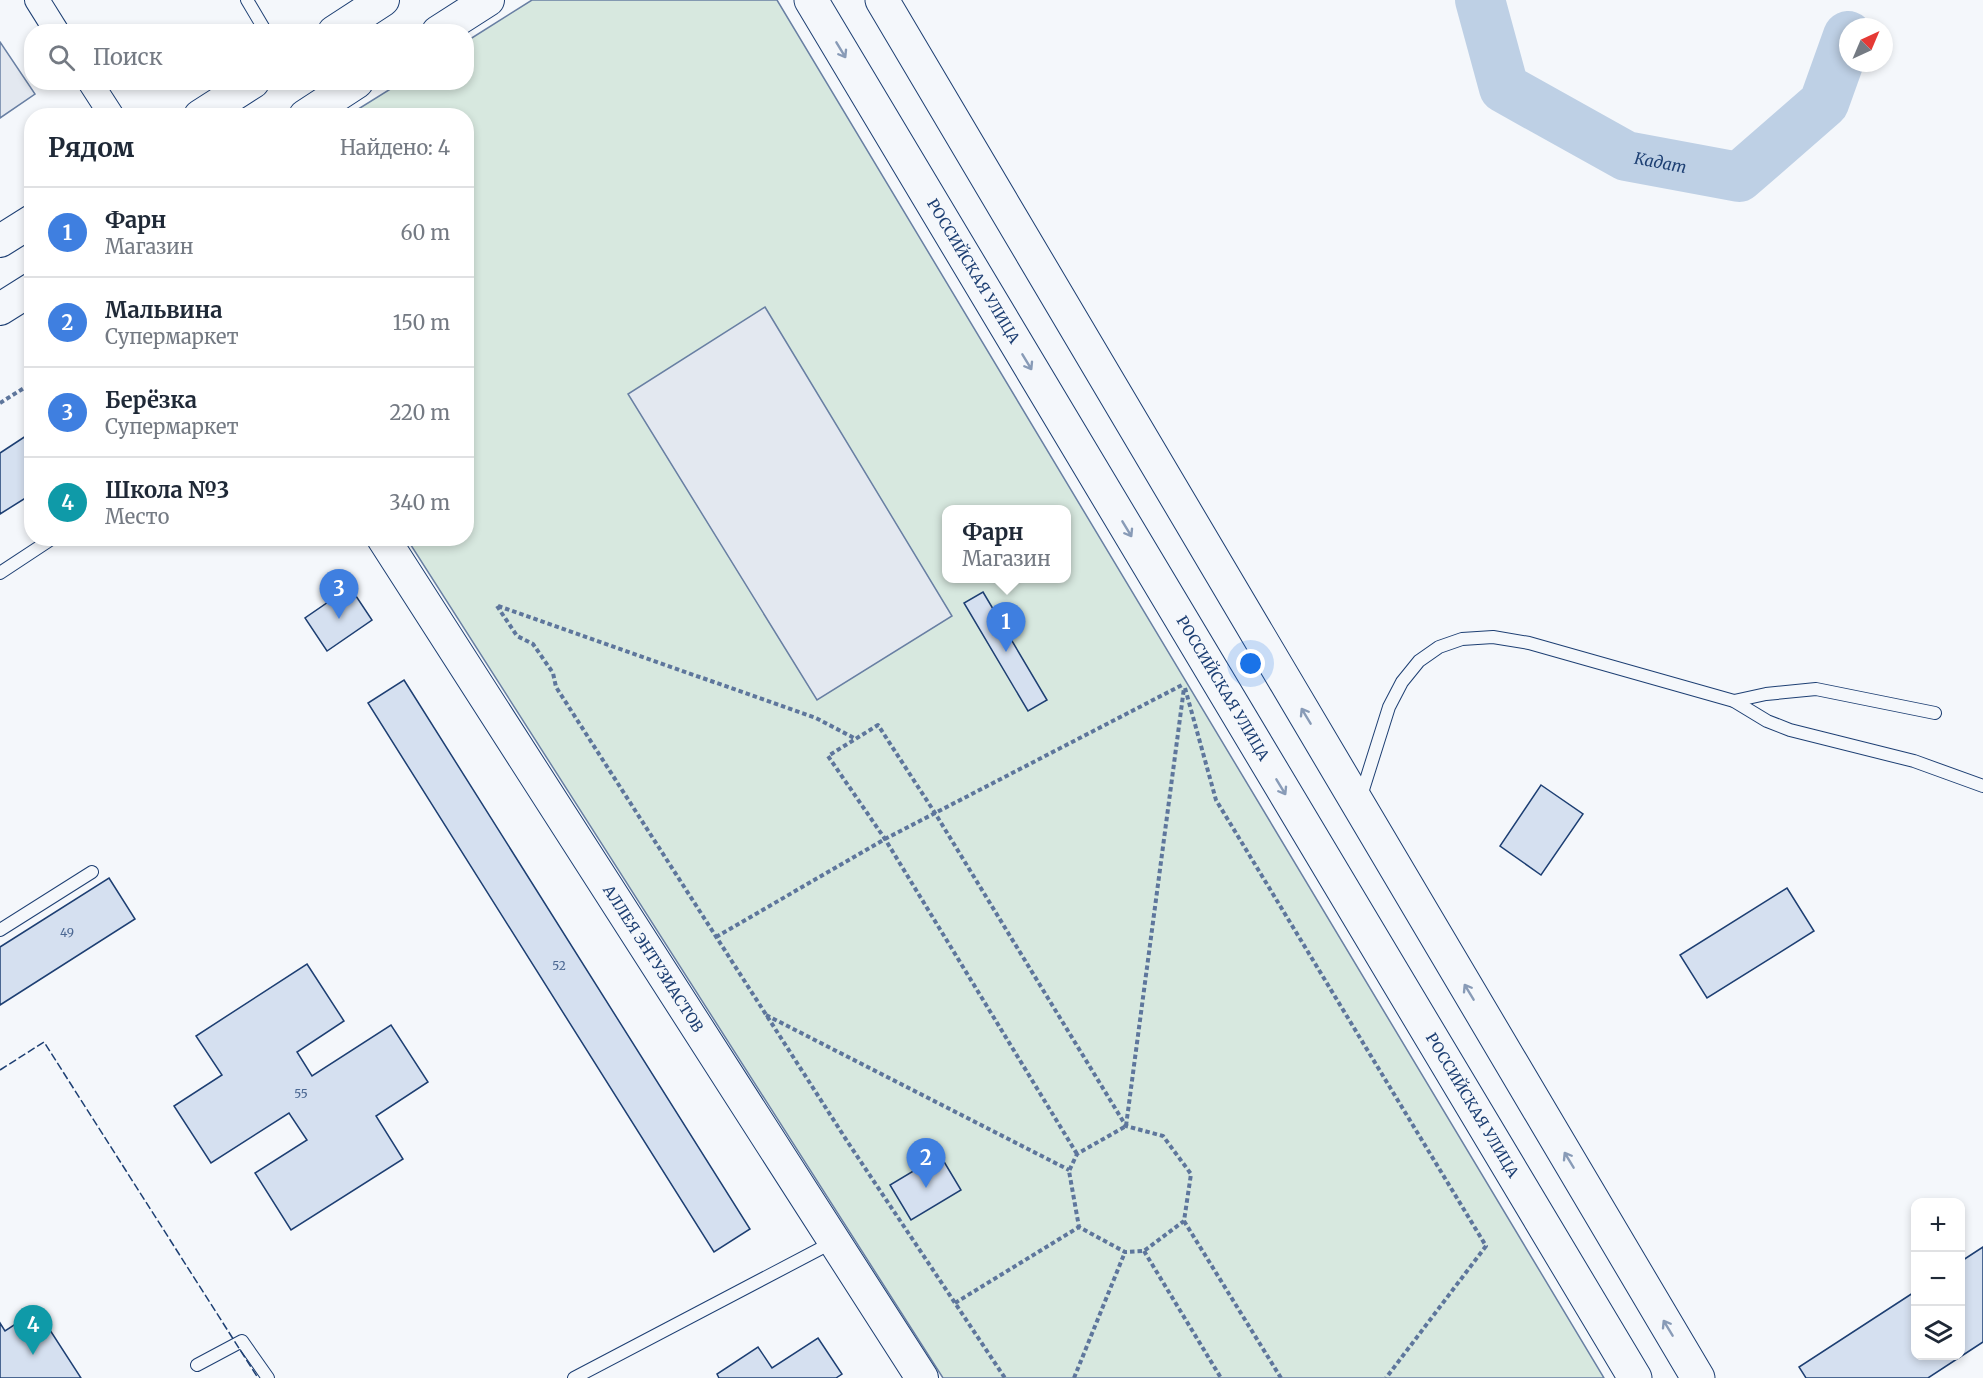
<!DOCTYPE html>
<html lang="ru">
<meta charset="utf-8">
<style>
body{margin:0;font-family:Merriweather,serif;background:#f6f6f7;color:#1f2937}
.controls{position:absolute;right:18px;bottom:18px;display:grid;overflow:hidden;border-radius:12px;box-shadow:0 3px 9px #0003}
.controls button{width:54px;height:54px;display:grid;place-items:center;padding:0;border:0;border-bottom:2px solid #e0e1e3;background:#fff;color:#1f2937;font:30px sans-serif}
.compass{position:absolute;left:1839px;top:18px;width:54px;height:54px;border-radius:50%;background:#fff;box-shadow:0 3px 9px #0003;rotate:44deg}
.you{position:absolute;left:1251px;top:664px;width:21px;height:21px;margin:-15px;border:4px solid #fff;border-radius:50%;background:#1a73e8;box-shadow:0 0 0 9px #1a73e833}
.badge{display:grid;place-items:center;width:39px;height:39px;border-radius:50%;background:#ea580c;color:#fff;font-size:20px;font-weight:700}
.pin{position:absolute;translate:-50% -50px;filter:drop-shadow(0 2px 3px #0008)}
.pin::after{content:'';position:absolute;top:32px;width:21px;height:18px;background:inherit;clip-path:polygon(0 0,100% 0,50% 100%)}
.popup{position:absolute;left:942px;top:505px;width:129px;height:78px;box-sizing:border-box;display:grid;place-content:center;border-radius:12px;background:#fff;filter:drop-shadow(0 2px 4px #0005);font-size:20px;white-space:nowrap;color:#747a83}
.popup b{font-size:22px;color:#1f2937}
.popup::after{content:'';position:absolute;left:50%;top:100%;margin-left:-12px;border:12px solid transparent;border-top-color:#fff}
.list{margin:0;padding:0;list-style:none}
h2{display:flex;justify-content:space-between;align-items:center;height:78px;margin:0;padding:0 24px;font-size:26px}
h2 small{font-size:20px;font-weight:400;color:#747a83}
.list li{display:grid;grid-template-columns:39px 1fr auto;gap:18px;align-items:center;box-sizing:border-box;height:90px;padding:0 24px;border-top:2px solid #e0e1e3}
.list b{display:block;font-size:22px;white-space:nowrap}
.list p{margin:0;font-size:20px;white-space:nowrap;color:#747a83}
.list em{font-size:20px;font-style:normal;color:#747a83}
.icon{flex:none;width:33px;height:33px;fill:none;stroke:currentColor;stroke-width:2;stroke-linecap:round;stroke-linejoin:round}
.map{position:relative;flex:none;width:1983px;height:1378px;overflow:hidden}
.search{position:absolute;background:#fff;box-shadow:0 3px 9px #0003;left:24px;top:24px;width:450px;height:66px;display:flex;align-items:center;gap:15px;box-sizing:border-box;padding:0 21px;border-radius:24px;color:#747a83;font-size:22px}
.panel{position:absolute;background:#fff;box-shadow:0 3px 9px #0003;left:24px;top:108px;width:450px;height:438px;border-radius:24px}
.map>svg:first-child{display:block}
.green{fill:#d7e8df;stroke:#687fa3;stroke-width:1.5;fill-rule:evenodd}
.parking{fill:#e3e8f0;stroke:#687fa3;stroke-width:1.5}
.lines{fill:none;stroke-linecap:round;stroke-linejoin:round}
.river{stroke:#bed0e5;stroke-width:50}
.building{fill:#d5e0f0;stroke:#1d3f73;stroke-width:1.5}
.service-casing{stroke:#1d3f73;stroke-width:14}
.minor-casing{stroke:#1d3f73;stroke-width:26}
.tertiary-casing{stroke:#1d3f73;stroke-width:34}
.secondary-casing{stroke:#1d3f73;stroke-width:35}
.path{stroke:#5e769c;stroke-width:4;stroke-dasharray:4.5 3;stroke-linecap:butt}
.service{stroke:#f4f7fb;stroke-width:12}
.minor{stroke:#f4f7fb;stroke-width:24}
.tertiary{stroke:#f4f7fb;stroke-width:32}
.secondary{stroke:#f4f7fb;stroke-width:33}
.fence{stroke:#1d3f73;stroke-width:1.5;stroke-dasharray:8 3;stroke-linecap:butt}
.oneway{stroke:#889bb7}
.labels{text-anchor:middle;stroke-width:4.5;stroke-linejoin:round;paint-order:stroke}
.number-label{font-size:12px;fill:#4b6792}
.street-label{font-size:15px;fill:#1d3f73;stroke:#f4f7fb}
.water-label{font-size:16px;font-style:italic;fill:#1d3f73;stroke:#f4f7fb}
</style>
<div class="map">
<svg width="1983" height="1378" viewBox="0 0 1983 1378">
<rect width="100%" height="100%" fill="#f4f7fb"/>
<path class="green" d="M532 0H777L1604 1378H943L407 539 466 538V116H347L400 83 466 82 467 41ZM946 510H1066V578H946Z"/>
<g class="parking">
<polygon points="0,42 35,94 0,118"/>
<polygon points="765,307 952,616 817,700 628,394"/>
</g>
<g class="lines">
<path class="river" id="s1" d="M1480 0 1504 88 1626 156 1739 177 1824 103 1848 36"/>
</g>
<g class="building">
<polygon points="32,432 32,494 0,514 0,453"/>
<polygon points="350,587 372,620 327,651 305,618"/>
<polygon points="983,592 1047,700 1028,711 964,603"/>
<polygon points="404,680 750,1229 714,1252 368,703"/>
<polygon points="1541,785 1583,814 1541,875 1500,846"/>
<polygon points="109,878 135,919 0,1005 0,947"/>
<polygon points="1787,888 1814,931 1707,998 1680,955"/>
<polygon points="307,964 344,1021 297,1052 312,1076 391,1025 428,1082 376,1116 403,1159 291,1230 255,1173 307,1140 289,1113 211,1163 174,1106 222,1075 196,1036"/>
<polygon points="940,1155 961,1190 911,1220 890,1185"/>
<polygon points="1983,1247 1983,1342 1928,1378 1806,1378 1799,1367 1916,1291 1916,1356 1960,1356 1960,1262"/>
<polygon points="37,1310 81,1378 0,1378 0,1323 5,1331"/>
<polygon points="818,1338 842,1374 836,1378 719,1378 717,1374 758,1347 772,1368"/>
</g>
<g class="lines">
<defs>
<g id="service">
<polyline points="247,0 266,32"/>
<polyline points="0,573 53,538"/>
<polyline points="1734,701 1766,694 1816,689 1935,713"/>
<polyline points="1361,796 1389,707 1402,682 1419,661 1439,647 1462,639 1493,637 1529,643 1734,701 1767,721 1790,730 1914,761 1983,786"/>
<polyline points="0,930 92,872"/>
<polyline points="197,1365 242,1341 268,1378"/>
<polyline points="574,1378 833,1242"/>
</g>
<g id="minor">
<polyline points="37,0 57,32"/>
<polyline points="90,82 112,116"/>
</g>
<g id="tertiary">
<polyline points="334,32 383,0"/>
<polyline points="438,32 488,0"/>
<polyline points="200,116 253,82"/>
<polyline points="305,116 357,82"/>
<polyline points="0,241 32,221"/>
<polyline points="0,309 32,289"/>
<path id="s2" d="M383 538 922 1378"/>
</g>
<g id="secondary">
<path id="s3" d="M811 0 1635 1378"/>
<polyline points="882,0 1698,1378"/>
</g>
</defs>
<use href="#service" class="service-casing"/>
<use href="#minor" class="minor-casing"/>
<use href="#tertiary" class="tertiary-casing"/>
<use href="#secondary" class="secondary-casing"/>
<g class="path">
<polyline points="0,403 32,383"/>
<polyline points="497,606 517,636 533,644 553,673 556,687 849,1144 1005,1378"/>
<polyline points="498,606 816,718 856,739"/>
<polyline points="1185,688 1216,800 1486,1246 1386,1378"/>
<polyline points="716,937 885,839 1184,684"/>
<polyline points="766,1015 1069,1170"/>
<polyline points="1126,1126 1184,688"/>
<polyline points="1077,1154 885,839 828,756 878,725 935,813 1126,1126 1163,1136 1191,1174 1184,1221 1144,1251 1125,1252 1079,1227 1069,1171 1077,1154 1126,1126"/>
<polyline points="1184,1221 1281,1378"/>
<polyline points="1144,1251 1221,1378"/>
<polyline points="955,1303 1079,1227"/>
<polyline points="1074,1378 1125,1252"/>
</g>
<use href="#service" class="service"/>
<use href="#minor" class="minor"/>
<use href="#tertiary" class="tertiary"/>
<use href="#secondary" class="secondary"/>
<polyline class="fence" points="0,1070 44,1042 258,1378"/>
</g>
<defs><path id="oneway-shaft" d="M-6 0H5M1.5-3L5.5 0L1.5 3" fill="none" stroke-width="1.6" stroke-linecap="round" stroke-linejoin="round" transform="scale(1.5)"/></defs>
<g class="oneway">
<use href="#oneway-shaft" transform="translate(841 50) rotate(59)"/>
<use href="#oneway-shaft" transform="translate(1027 362) rotate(59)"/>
<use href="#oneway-shaft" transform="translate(1127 529) rotate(59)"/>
<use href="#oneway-shaft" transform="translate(1306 716) rotate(-121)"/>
<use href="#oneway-shaft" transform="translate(1281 787) rotate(59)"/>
<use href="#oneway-shaft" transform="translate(1469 992) rotate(-121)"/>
<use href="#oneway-shaft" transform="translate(1569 1160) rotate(-121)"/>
<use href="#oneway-shaft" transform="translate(1668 1328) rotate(-121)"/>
</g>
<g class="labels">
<g class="number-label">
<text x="67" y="937">49</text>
<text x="559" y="970">52</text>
<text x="301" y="1098">55</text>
</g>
<g class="street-label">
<text dy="5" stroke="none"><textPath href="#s3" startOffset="316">РОССИЙСКАЯ УЛИЦА</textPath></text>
<text dy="5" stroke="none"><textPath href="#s3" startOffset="802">РОССИЙСКАЯ УЛИЦА</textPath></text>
<text dy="5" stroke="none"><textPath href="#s2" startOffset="500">АЛЛЕЯ ЭНТУЗИАСТОВ</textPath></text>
<text dy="5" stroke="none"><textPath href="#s3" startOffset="1288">РОССИЙСКАЯ УЛИЦА</textPath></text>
</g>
<g class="water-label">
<text dy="6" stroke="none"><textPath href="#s1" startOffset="266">Кадат</textPath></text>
</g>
</g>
</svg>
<div class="controls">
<button>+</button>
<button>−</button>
<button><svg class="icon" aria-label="layers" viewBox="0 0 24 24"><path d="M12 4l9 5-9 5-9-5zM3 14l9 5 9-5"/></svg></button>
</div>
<svg class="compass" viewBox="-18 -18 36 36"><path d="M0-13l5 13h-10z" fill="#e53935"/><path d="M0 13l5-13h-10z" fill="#747a83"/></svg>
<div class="you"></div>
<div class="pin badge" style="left:1006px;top:652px;background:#3f7fe0">1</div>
<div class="popup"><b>Фарн</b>Магазин</div>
<div class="pin badge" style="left:926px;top:1188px;background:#3f7fe0">2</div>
<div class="pin badge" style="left:339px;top:619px;background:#3f7fe0">3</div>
<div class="pin badge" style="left:33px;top:1355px;background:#0f9aa8">4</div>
<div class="search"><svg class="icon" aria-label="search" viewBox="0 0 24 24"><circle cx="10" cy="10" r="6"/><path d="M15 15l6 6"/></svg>Поиск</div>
<section class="panel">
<h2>Рядом<small>Найдено: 4</small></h2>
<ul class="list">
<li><span class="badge" style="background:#3f7fe0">1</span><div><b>Фарн</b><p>Магазин</p></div><em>60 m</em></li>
<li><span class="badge" style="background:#3f7fe0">2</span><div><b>Мальвина</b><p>Супермаркет</p></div><em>150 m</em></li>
<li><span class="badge" style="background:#3f7fe0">3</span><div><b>Берёзка</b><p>Супермаркет</p></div><em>220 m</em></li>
<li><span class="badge" style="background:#0f9aa8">4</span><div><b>Школа №3</b><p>Место</p></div><em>340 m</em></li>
</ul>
</section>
</div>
